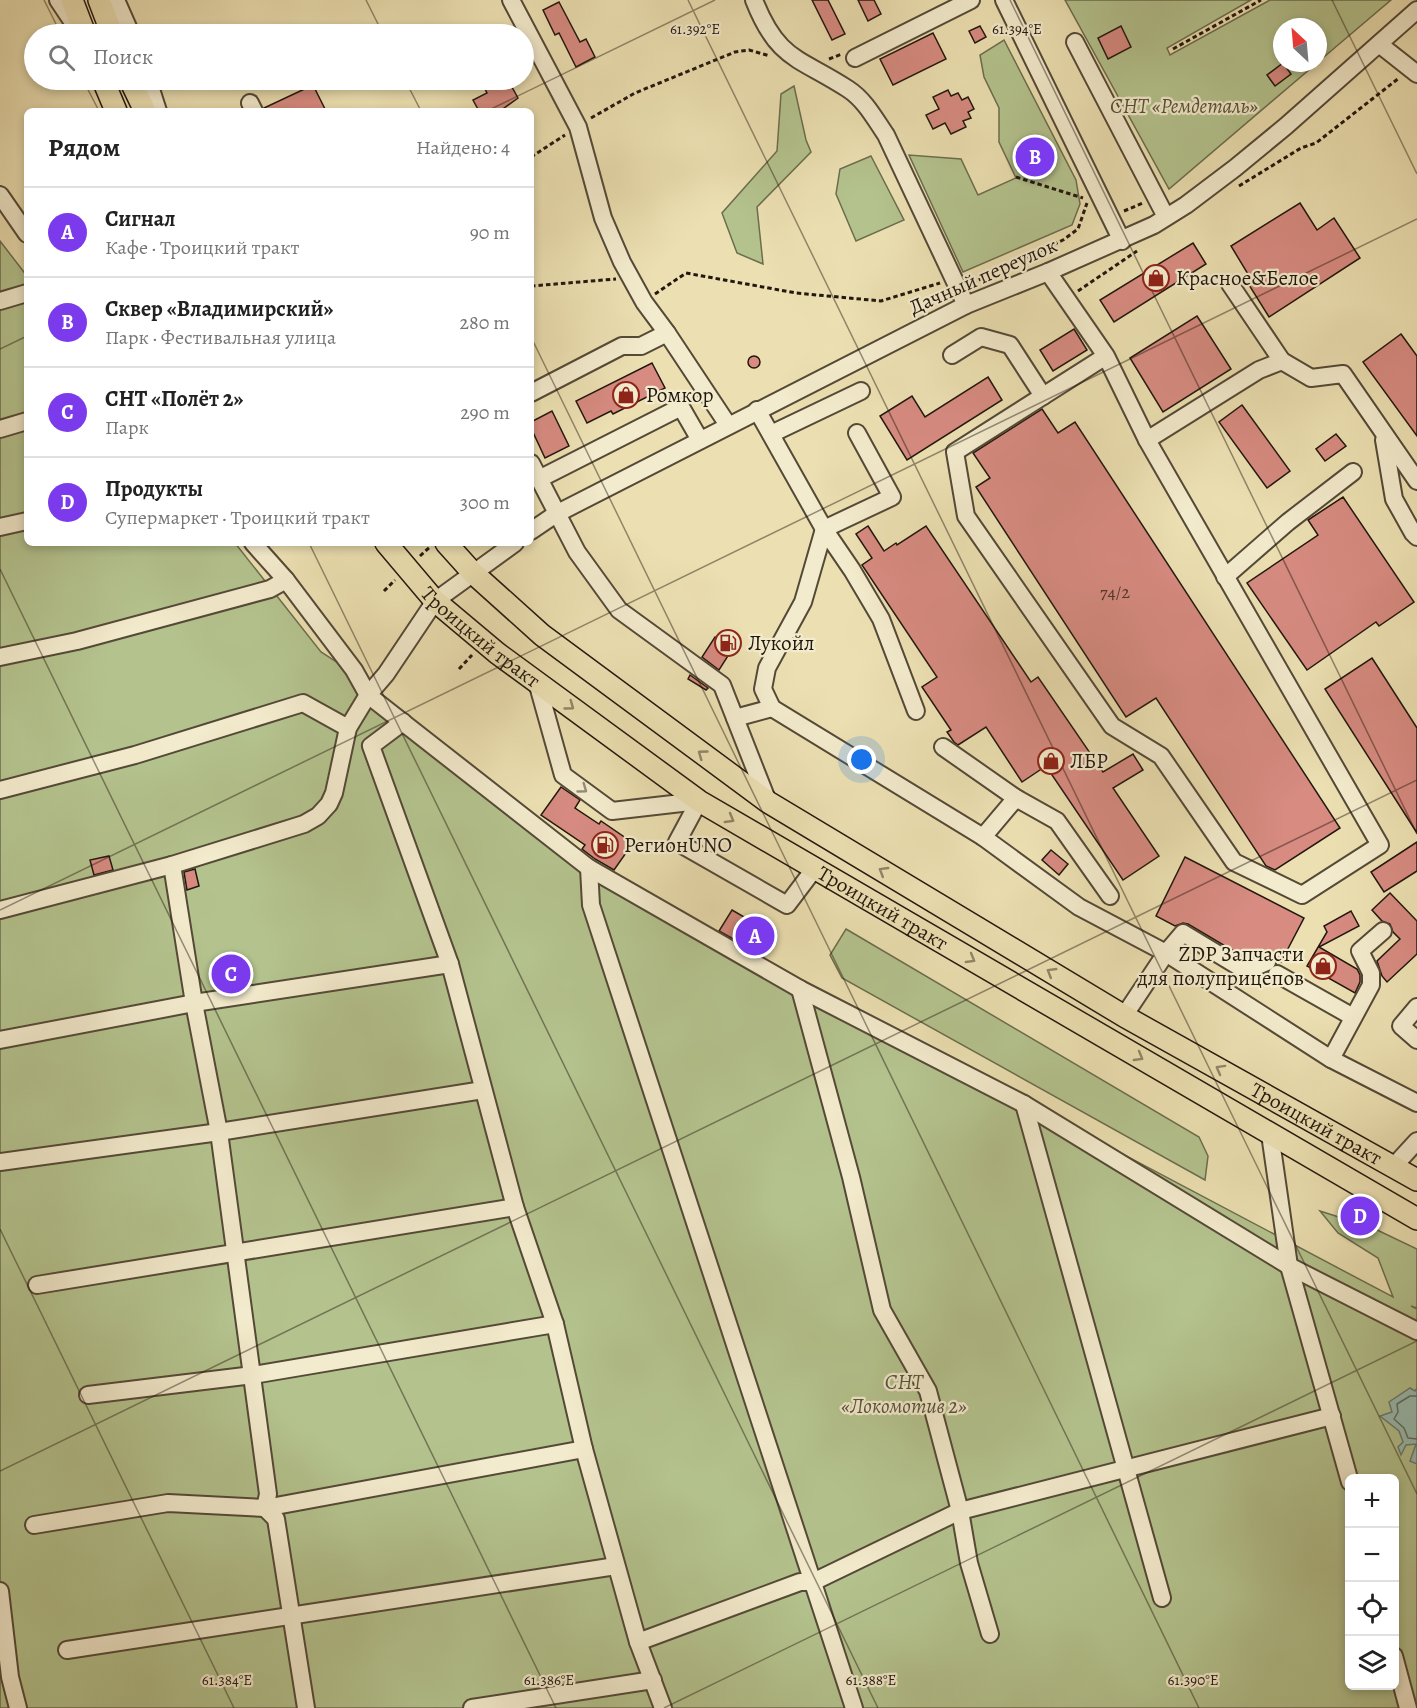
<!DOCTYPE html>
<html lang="ru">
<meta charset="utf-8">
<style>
body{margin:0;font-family:Alegreya,serif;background:#f6f6f6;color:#222}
.controls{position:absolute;right:18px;bottom:18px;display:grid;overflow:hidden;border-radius:9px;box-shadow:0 3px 9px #0003}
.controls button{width:54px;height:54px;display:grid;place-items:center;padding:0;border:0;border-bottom:2px solid #e0e0e0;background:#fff;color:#222;font:30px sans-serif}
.compass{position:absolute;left:1273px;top:18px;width:54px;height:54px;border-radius:50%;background:#fff;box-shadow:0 3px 9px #0003;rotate:334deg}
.you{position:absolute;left:862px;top:760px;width:21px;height:21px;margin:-15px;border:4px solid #fff;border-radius:50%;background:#1a73e8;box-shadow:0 0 0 9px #1a73e833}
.badge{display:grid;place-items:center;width:39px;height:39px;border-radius:50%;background:#7c3aed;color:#fff;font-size:20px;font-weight:700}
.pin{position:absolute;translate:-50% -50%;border:3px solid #fff;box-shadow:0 2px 6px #0006}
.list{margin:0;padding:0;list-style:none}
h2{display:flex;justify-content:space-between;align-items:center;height:78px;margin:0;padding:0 24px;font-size:26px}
h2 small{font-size:20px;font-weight:400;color:#767676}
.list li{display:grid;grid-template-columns:39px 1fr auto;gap:18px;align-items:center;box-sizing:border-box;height:90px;padding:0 24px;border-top:2px solid #e0e0e0}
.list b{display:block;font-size:22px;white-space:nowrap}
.list p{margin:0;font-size:20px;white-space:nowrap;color:#767676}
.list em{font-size:20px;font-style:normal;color:#767676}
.icon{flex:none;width:33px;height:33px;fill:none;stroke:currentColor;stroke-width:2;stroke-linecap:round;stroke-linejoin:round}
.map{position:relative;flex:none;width:1417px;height:1708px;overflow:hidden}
.search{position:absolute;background:#fff;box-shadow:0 3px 9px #0003;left:24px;top:24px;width:510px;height:66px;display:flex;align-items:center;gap:15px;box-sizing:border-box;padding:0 21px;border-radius:33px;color:#767676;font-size:22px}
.panel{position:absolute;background:#fff;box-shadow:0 3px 9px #0003;left:24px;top:108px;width:510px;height:438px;border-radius:9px}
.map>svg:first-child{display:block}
.green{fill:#b4c38e;stroke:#6b6d4e;stroke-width:1.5;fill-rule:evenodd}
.water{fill:#99bcb1;stroke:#697a70;stroke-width:1.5}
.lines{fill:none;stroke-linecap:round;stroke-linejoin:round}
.shore{stroke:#5e6a60;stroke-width:1.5}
.building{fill:#d78b81;stroke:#22170e;stroke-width:1.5}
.minor-casing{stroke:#544937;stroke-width:20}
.major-casing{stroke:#22170e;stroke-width:24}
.path{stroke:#22170e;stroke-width:3;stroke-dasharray:4.5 3;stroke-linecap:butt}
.minor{stroke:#f3ebcd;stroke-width:16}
.major{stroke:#ece0b2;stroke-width:21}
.oneway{stroke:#918668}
.oneway2{stroke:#958c77}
.ticks{fill:none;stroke:#22170e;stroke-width:1.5;stroke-opacity:0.45}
.labels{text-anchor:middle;stroke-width:4.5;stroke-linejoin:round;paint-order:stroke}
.number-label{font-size:18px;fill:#4f342b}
.park-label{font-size:21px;font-style:italic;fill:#55533b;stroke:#f3ebcd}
.street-label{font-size:21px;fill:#22170e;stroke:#f3ebcd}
.poi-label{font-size:21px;fill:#22170e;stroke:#f3ebcd;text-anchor:start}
.ticks-label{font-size:15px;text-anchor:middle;fill:#22170e;stroke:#f3ebcd;stroke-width:4.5;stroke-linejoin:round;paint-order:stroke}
</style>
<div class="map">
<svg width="1417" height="1708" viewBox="0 0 1417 1708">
<rect width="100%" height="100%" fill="#ece0b2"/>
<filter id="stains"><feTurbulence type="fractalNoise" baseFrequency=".00333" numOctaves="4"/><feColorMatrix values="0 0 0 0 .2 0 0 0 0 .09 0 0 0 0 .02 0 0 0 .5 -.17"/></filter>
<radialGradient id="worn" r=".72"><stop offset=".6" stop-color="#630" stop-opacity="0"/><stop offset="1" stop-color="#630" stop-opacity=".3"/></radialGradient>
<g class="green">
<polygon points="1065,0 1251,0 1167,48 1170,55 1270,0 1391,0 1318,62 1318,27 1282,27 1282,63 1317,63 1169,189"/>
<polygon points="1004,40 1076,180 1080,204 1072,225 963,272 909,155 961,159 978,195 1016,178 999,142 999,108 984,77 980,55"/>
<polygon points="794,86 806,140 811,152 757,207 763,264 737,253 722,213 777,151 781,94"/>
<polygon points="871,156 904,220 856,241 836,194 840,169"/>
<path d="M0 241 27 276V543H235L321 652 360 677 604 870 771 968 1393 1297 1378 1258 1338 1233 1320 1211 1373 1228 1417 1249V1308L1411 1306 1417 1309V1708H0ZM1350 1478H1394V1686H1350Z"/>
<polygon points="846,929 1199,1137 1208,1156 1205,1180 842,978 830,955"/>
</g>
<polygon class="water" points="1410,1388 1415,1391 1417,1388 1417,1464 1410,1461 1416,1444 1406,1445 1401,1455 1398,1447 1403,1442 1399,1431 1380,1416 1392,1412 1389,1402"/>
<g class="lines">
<polyline class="shore" points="1417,1396 1410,1396 1397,1404 1398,1412 1394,1419 1404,1428 1408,1438 1417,1439"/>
</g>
<g class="building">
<polygon points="812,0 828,0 845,34 832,40"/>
<polygon points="858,0 874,0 881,14 868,21"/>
<polygon points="559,2 580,42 586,39 595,57 576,67 559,33 555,35 543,10"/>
<polygon points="980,26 986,37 975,43 969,31"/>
<polygon points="1121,26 1131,47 1108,59 1098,38"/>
<polygon points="933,33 946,59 893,85 880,59"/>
<polygon points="1283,63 1291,74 1275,86 1267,75"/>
<polygon points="503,80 508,80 518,98 500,111 479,111 473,100 487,93 485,89"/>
<polygon points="313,85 326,111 264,111 264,108"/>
<polygon points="948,90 951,96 958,93 962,100 968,97 974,109 968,112 971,118 963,121 966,127 951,134 945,123 933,129 926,115 939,109 933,97"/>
<polygon points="1300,203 1317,230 1334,218 1360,258 1269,317 1244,277 1248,274 1231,246"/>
<polygon points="1193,243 1206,264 1114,322 1100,300"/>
<polygon points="1197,316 1231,369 1163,412 1130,358"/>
<polygon points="1074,329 1087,350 1053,371 1040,350"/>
<polygon points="1401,334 1417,356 1417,436 1363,362"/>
<circle cx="754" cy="362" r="6"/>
<polygon points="652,363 665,388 613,414 611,411 587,423 576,401"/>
<polygon points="988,377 1002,400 907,460 880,416 912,396 925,417"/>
<polygon points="1242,405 1290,471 1267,488 1219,422"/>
<polygon points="1042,409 1058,433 1075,422 1340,828 1275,870 1266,866 1156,698 1126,717 976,487 990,478 973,453"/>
<polygon points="552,411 569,446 545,458 531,428 531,422"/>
<polygon points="1336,434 1346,446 1325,461 1316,449"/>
<polygon points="1343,497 1414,602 1379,626 1376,622 1307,670 1247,583 1318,535 1308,520"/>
<polygon points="868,526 884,551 896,543 897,545 926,526 1031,682 1038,677 1103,772 1133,754 1143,770 1113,788 1159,856 1123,880 1046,766 1022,782 986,727 958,745 954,742 947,732 951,730 922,687 937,677 862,565 872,558 856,534"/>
<polygon points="723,631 734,638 729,645 733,648 719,670 702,657 715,637 718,639"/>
<polygon points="1372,658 1417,728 1417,833 1325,689"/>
<polygon points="690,675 708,688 706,690 688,679"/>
<polygon points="561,787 580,800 575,808 599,824 601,821 633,843 614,870 595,859 582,849 585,845 541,815"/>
<polygon points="1417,842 1417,871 1384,892 1371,872"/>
<polygon points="1051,850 1068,864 1059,875 1042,860"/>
<polygon points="109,856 113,870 94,875 90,860"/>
<polygon points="1185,857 1304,918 1281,962 1273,953 1260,951 1259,954 1247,959 1188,924 1183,923 1175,926 1156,916"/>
<polygon points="195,869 199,886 187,890 184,872"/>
<polygon points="1390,893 1417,921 1417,954 1387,982 1382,976 1377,961 1400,939 1393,932 1390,924 1382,921 1372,910"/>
<polygon points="732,910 773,934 760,954 719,931"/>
<polygon points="1351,911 1359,926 1319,947 1357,969 1360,975 1360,982 1355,993 1307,966 1327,932 1324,926"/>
</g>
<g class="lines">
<defs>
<g id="minor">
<polyline points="58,0 76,27"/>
<polyline points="116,0 131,34"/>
<polyline points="511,0 578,127 603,218 622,262 644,302 667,333 728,425"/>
<path d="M754 0C778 61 799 57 848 89 865 100 875 119 886 135L966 305"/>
<polyline points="1004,0 1122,241"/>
<polyline points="1075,42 1166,217"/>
<polyline points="1379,44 1417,74"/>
<polyline points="855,58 971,0"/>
<polyline points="148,80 158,111"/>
<polyline points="250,103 254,111"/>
<polyline points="0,195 27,234"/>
<polyline points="1048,272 1106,356 1147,440 1380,845 1302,895 1234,862 1161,756 1112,726 966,516 955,452 1106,356"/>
<polyline points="1230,284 1282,361"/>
<polyline points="0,301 27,293"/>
<polyline points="952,355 981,337 1010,345 1043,396"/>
<polyline points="531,393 622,346 641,346 667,333"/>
<polyline points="757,410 824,529 892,497 857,433"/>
<polyline points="0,429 27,421"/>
<polyline points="771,434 861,391"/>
<polyline points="1147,440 1259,370 1282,361 1311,378 1343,374 1417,481"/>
<polyline points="1384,440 1394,499 1413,533 1417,537"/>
<polyline points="531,463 577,552 619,610 722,685 768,802"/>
<polyline points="539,479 681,407 700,440"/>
<polyline points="0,527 27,521"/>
<polyline points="824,529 852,570 881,619 916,711"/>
<polyline points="531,531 556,514 966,305 1048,272 1154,225 1186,205 1235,168 1286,126 1417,10"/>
<polyline points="253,543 286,580"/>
<polyline points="1225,577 1288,522 1353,472"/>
<polyline points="0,657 77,641 270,589 286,580 354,670 368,695 589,868 800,989 1024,1104 1289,1266 1417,1331"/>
<polyline points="537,682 563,775 612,811 699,801"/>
<polyline points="772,708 763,689 767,668 803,602 824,529"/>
<polyline points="735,718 772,708 983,837 1079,907 1166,953 1331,1059 1417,1103"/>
<polyline points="403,722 371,746 450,964 515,1207 555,1324 584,1449 638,1642"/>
<polyline points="943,747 1016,798 1057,821 1110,896"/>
<polyline points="0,790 135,755 303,703 348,728"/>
<polyline points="699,801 677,842 787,905 815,868"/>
<polyline points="983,837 1016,798"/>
<polyline points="589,868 591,905 854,1708"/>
<polyline points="0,910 172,865"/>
<polyline points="1277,974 1353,1017"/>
<polyline points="800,989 851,1177 882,1310 928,1391 960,1511 969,1563 990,1634"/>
<polyline points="1417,1007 1401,1026 1417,1040"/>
<polyline points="1124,1016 1166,953 1183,933 1246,971 1267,962"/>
<polyline points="0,1040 194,1003 450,964"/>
<polyline points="1331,1059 1371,985 1371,973 1360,951 1383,931"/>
<polyline points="1024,1104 1162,1598"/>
<polyline points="1270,1134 1289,1266 1350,1482"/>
<polyline points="0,1162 219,1132 483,1090"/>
<polyline points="1394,1166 1417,1141"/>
<polyline points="37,1285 515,1207"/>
<polyline points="88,1395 253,1375 555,1324"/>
<polyline points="34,1525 168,1503 265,1508 584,1449"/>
<polyline points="0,1591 10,1677 18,1708"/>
<polyline points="67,1650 616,1566"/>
<polyline points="1394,1656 1408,1708"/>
<polyline points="306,1708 276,1519 265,1508 268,1494 219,1132 194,1003 172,865 304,824 318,816 329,804 334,793 348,728 368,695 386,674 435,601 515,543"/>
<polyline points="472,1708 653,1680"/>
<polyline points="663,1708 638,1642 800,1582 813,1582 960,1511 1332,1416"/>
</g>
<g id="major">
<polyline points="72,0 85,34"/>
<polyline points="99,0 112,34"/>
<polyline points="103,80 116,111"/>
<polyline points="130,80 145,111"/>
<path id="s1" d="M386 543 435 601 497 653 699 801 1417 1219"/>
<path id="s2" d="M446 543 473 573 542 635 768 802 1124 1016 1417 1180"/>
</g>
</defs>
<use href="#minor" class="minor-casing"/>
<use href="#major" class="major-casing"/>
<g class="path">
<polyline points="1173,49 1261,0"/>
<polyline points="829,59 842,54"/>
<polyline points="591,118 635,93 735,52 749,50 770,56"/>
<polyline points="531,157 565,135"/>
<polyline points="1016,177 1083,198"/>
<polyline points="1239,186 1301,148 1316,143 1399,78"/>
<polyline points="1124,211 1143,203"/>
<polyline points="972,283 1063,240 1078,229 1087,203"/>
<polyline points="531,286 616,279"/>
<polyline points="1078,291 1137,251"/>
<polyline points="655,294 686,273 796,293 881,301 940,283"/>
<polyline points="420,556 430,547"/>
<polyline points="384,591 395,580"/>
<polyline points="459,669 472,655"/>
</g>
<use href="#minor" class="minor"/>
<use href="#major" class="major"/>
</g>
<defs><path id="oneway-chevron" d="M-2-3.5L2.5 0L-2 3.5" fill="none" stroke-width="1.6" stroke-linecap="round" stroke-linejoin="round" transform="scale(1.5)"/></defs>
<g class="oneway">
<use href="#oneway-chevron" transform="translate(570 706) rotate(36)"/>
<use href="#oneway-chevron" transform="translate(702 754) rotate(-144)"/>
<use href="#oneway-chevron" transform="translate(730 819) rotate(30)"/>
<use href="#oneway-chevron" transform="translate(883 871) rotate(-149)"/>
<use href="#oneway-chevron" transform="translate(971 959) rotate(30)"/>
<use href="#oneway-chevron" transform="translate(1051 972) rotate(-149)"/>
<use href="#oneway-chevron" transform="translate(1139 1057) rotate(30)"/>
<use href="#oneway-chevron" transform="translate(1220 1069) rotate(-151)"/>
</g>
<use class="oneway2" href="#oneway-chevron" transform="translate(583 789) rotate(36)"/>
<path class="ticks" d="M44 0 61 34M366 0 383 34M688 0 1417 1494M1010 0 1417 834M1332 0 1417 174M83 80 99 111M405 80 421 111M487 111 715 0M531 337 1199 1708M0 349 27 336M309 543 878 1708M0 569 556 1708M0 910 1417 219M0 1229 234 1708M0 1471 1417 780M664 1708 1417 1341"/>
<defs>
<symbol id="shop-ring" viewBox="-11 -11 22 22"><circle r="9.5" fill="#f3ebcd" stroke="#8f2418" stroke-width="1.5"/><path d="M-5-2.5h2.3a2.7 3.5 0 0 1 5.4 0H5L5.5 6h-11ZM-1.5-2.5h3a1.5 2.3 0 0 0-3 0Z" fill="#8f2418"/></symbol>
<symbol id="fuel-ring" viewBox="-11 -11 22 22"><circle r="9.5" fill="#f3ebcd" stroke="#8f2418" stroke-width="1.5"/><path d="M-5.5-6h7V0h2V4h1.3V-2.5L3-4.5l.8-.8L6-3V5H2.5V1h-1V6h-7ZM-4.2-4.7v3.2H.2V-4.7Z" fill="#8f2418"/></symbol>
</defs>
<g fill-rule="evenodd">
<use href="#shop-ring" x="1141" y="263" width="30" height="30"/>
<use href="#shop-ring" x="611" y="380" width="30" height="30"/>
<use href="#fuel-ring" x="713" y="628" width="30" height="30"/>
<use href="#shop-ring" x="1036" y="746" width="30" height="30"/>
<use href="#fuel-ring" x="590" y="830" width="30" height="30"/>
<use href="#shop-ring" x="1308" y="951" width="30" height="30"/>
</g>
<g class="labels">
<g class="number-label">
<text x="1115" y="598">74/2</text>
</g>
<g class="park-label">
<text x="1184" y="113">СНТ «Ремдеталь»</text>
<text x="904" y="1389">СНТ<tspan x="904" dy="24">«Локомотив 2»</tspan></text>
</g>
<g class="street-label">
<text transform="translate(983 276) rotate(-24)" y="7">Дачный переулок</text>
<text dy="7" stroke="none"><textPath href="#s1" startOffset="134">Троицкий тракт</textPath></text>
<text dy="7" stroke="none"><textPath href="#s1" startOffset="620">Троицкий тракт</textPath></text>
<text dy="7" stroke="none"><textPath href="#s2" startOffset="1050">Троицкий тракт</textPath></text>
</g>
<g class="poi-label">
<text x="1176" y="285">Красное&amp;Белое</text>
<text x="646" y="402">Ромкор</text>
<text x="748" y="650">Лукойл</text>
<text x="1070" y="768">ЛБР</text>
<text x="624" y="852">РегионUNO</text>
<text x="1304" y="961" text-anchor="end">ZDP Запчасти<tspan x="1304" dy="24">для полуприцепов</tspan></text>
</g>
</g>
<g class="ticks-label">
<text x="695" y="34">61.392°E</text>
<text x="1017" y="34">61.394°E</text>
<text x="227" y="1685">61.384°E</text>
<text x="549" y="1685">61.386°E</text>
<text x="871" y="1685">61.388°E</text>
<text x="1193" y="1685">61.390°E</text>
</g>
<rect width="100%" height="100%" filter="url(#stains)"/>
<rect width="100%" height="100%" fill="url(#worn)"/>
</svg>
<div class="controls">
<button>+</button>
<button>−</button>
<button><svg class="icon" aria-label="locate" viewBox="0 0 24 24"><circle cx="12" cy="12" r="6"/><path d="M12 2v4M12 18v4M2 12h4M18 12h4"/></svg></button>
<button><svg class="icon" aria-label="layers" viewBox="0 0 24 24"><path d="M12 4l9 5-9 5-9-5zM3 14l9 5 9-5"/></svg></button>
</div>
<svg class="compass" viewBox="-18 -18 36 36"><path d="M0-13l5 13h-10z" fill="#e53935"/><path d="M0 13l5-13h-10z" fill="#767676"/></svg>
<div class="you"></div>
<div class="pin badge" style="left:755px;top:936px">A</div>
<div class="pin badge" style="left:1035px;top:157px">B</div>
<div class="pin badge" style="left:231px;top:974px">C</div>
<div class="pin badge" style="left:1360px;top:1216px">D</div>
<div class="search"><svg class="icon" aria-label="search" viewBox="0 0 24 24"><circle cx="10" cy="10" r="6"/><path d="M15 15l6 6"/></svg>Поиск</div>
<section class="panel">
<h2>Рядом<small>Найдено: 4</small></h2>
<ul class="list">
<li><span class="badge">A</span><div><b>Сигнал</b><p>Кафе · Троицкий тракт</p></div><em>90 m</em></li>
<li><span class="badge">B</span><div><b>Сквер «Владимирский»</b><p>Парк · Фестивальная улица</p></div><em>280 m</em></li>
<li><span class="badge">C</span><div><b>СНТ «Полёт 2»</b><p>Парк</p></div><em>290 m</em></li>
<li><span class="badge">D</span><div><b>Продукты</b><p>Супермаркет · Троицкий тракт</p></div><em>300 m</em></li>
</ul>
</section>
</div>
